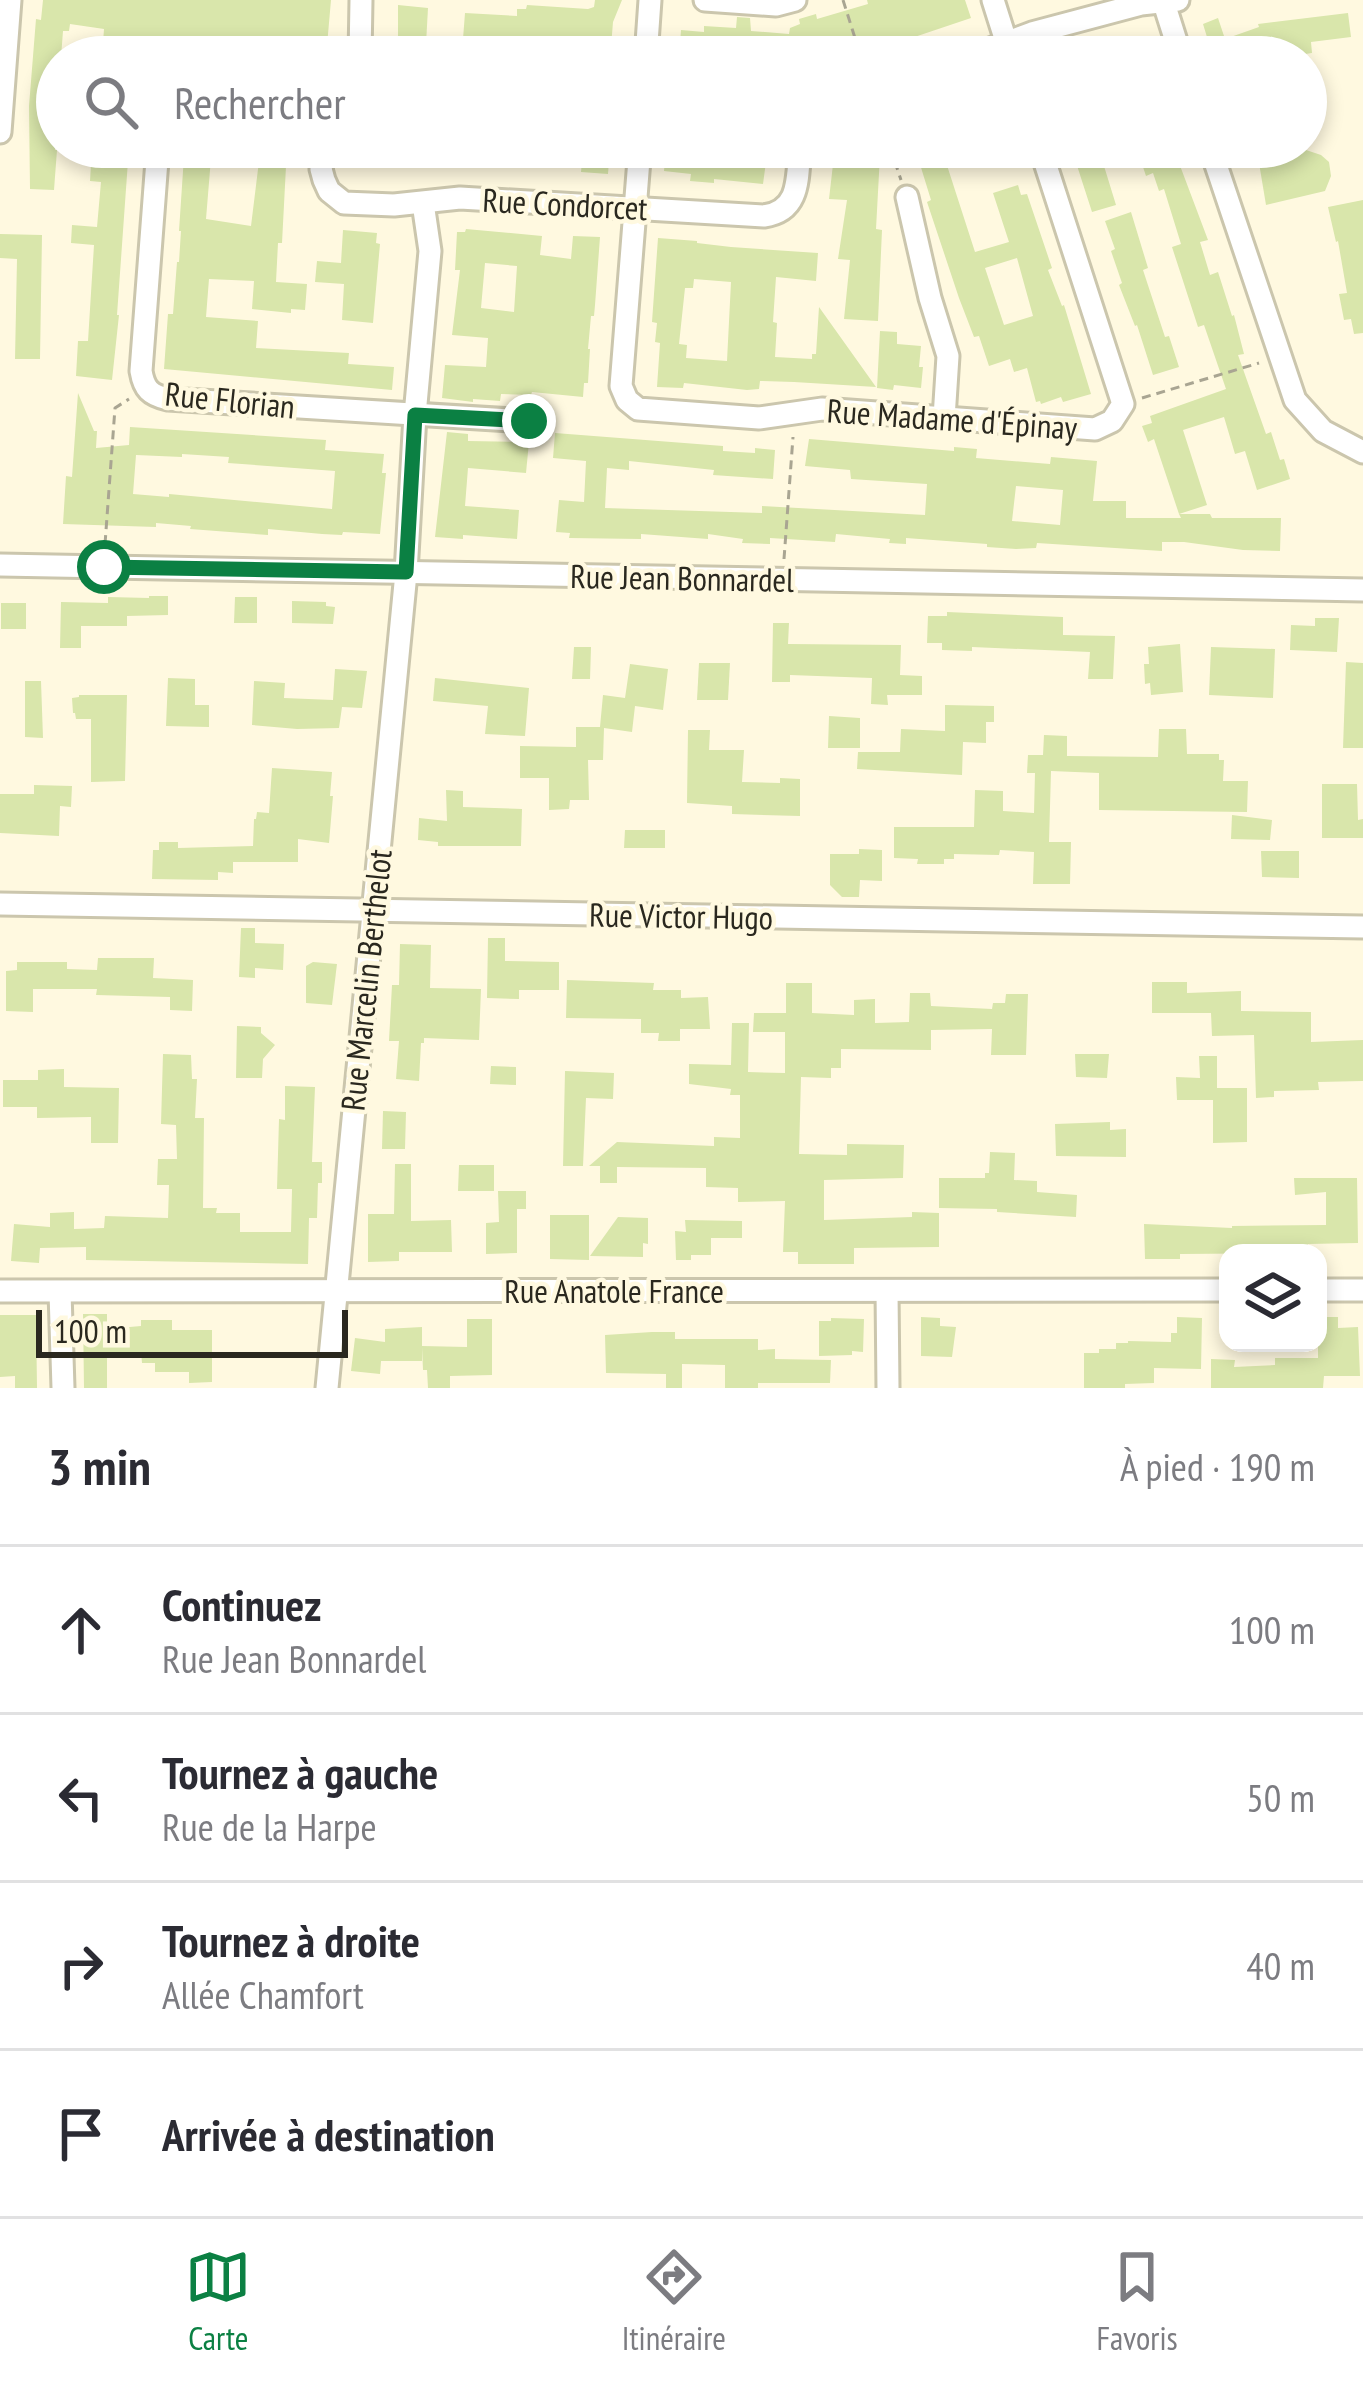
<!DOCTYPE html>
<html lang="fr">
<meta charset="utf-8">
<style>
body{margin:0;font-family:"PT Sans Narrow",sans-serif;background:#f7f7f7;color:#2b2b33}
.controls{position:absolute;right:36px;bottom:36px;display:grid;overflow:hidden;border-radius:24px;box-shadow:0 6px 18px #0003}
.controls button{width:108px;height:108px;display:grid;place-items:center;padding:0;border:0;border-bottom:3px solid #e1e1e2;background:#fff;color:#2b2b33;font:60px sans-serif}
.scale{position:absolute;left:36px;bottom:30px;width:312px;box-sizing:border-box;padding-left:12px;border:6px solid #2a281f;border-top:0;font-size:33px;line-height:42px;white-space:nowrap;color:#2a281f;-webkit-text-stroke:9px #fff9e0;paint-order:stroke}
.stop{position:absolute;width:36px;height:36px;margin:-27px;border:9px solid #0b8043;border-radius:50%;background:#fff}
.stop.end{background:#0b8043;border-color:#fff;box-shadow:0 3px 12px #0008}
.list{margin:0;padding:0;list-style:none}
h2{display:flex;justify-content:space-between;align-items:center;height:156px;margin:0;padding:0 48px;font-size:51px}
h2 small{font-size:39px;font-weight:400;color:#7c7c81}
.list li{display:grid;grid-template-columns:78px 1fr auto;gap:36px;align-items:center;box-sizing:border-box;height:168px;padding:0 48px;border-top:3px solid #e1e1e2}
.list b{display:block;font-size:45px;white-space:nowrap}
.list p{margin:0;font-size:39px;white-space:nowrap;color:#7c7c81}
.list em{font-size:39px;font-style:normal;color:#7c7c81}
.icon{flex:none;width:66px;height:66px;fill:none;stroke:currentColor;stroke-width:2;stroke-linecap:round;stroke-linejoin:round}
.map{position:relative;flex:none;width:1363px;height:1388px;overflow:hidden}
.search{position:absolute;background:#fff;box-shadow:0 6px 18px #0003;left:36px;right:36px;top:36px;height:132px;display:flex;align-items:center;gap:30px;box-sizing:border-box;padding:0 42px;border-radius:66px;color:#7c7c81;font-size:45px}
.sheet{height:828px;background:#fff}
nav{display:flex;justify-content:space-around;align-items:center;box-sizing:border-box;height:168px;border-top:3px solid #e1e1e2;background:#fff;font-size:33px;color:#7c7c81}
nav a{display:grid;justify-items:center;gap:6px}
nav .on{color:#0b8043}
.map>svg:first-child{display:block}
.building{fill:#d9e6ab;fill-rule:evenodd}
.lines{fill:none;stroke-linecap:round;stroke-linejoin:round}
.minor-casing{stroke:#cbc6ad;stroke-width:27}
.path{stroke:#a9a592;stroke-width:3;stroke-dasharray:9 6;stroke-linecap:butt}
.minor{stroke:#fff;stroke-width:21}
.route{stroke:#0b8043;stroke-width:15}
.labels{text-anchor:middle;stroke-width:9;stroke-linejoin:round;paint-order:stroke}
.street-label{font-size:33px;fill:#2a281f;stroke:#fff9e0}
</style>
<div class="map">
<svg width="1363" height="1388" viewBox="0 0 1363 1388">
<rect width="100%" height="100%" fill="#fff9e0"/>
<g class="building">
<polygon points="43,0 331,0 326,57 243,54 242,57 218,57 129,48 129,57 102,57 104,29 70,24 69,31 63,31 61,57 57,57 55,150 57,150 54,190 30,189 29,106 36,19 41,20"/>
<polygon points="595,0 622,0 613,22 611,47 585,45 586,40 527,36 526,42 500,38 499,42 463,39 465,13 517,16 517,9 526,9 527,5 588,9 594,7"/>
<polygon points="867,0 965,0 971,18 855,57 843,57 838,40 808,48 809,53 798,57 679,57 681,30 704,32 704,26 736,28 737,17 750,18 751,31 789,34 790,28 800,24 799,19 816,14 817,19 868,4"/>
<polygon points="398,5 428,8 426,44 398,42"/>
<polygon points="1348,13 1351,37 1311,42 1312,53 1285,57 1285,54 1216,57 1214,50 1211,50 1203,24 1218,18 1225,39 1259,27 1258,24"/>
<polygon points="92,147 129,147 117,315 119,315 112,380 76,376 78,341 88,341 94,245 71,243 72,225 97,227 101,182 90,181"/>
<polygon points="267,147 287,147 282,243 278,243 276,282 307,284 305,310 291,309 291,313 252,309 254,281 209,279 206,317 258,321 256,348 349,353 348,364 394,367 392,390 164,369 168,314 173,314 177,262 179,262 181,231 179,231 184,156 211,158 206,219 251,226 259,161 267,162"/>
<polygon points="498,147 546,147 545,163 497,159"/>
<polygon points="583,147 610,147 608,174 581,172"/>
<polygon points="666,147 768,147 763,184 714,179 714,183 690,181 691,174 664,171"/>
<polygon points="835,147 858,147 857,164 880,155 876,229 882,230 878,321 844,319 850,260 838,259 847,200 829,199"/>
<polygon points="1071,147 1173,147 1208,240 1200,242 1210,275 1218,272 1232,316 1234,315 1244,354 1238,355 1266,434 1271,432 1280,460 1284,459 1290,479 1257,490 1245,451 1235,454 1224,417 1183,430 1207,505 1179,514 1154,439 1148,442 1142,426 1152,423 1150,416 1226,389 1204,325 1198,327 1172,247 1181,244 1164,189 1159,191 1153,173 1146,176 1139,155 1104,166 1116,205 1092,212"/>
<polygon points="1306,150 1321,155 1329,162 1331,176 1325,191 1266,205 1258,157"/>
<path d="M943 153 975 252 1009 242 993 193 1018 185 1021 195 1027 194 1052 268 1048 270 1062 306 1064 305 1091 394 1063 402 1061 397 1041 404 1040 401 1036 402 1027 368 1014 372 1010 359 989 366 979 336 974 337 959 298 927 202 931 200 919 161ZM1017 258 1033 316 1004 325 985 268Z"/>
<polygon points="1363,200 1363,333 1354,334 1351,319 1344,320 1339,294 1347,293 1338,241 1336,242 1328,207"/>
<polygon points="1131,212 1148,268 1143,270 1165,337 1169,336 1179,367 1153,375 1137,325 1135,326 1119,285 1122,283 1111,251 1115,249 1105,221"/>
<path d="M466 229 542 236 540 255 571 259 573 236 600 237 595 305 594 316H591L588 349H590L588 383H584L583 397 532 392 531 395 501 394 500 401 473 399V402L442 398 445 365 486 367 488 338 452 335 460 270H455L457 232H465ZM485 263 517 266 514 312 481 308Z"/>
<polygon points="343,230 377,233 376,243 380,244 373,323 342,320 344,284 315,282 317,261 341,263"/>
<polygon points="0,234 42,235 40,359 15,359 17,259 0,258"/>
<path d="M658 238 697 241V243L731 247 818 253 816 281 776 277 773 322 777 323 775 357 812 359V354H816L819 307 876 387 794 382 760 381 759 389 747 390 684 383 683 388 657 387 660 343 655 342 657 323 652 322ZM694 279 731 282 727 361 686 358 687 345 679 344 685 288H693Z"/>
<polygon points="880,331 897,332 897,344 921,346 919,367 923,367 921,388 894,385 893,390 877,388"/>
<path d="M78 393 94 431H97L96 448 129 445 130 427 326 440 325 450 384 454 382 473H386L380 534 343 532 342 535 322 534 268 529V535L190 529 191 526 156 523V527L63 524 66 476 72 477ZM182 454 229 457 228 463 335 471 332 509 169 494V497L133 494 136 455 182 457Z"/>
<polygon points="447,432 468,434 468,441 529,442 526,473 468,468 465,506 519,510 517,539 463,535 463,539 435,537"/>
<path d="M555 433 723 446V451L755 453V448L775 450 773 479 713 475 714 470 629 461V470L607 468 605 508 762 513V506L925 515 927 484 851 479 850 470 805 466 809 439 954 451V447L977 449 976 458 1050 464 1051 457 1097 461 1093 501H1126V518H1181L1179 514H1210L1212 518H1281L1280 551 1243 550 1184 542H1162V551L1037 543 1036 548 1016 549 987 547V544L906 538V544L889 543 890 539 836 534 835 542 770 538V544L742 543 743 539 708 534V539L641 534V539L569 538 570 533 556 532 559 500 584 502 586 461 553 458ZM1016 486 1063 490 1060 525 1012 521Z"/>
<polygon points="149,596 168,596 168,615 127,616 127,626 81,626 81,648 60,648 61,602 108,603 108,597 149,598"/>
<polygon points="235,597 257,597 257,623 234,623"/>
<polygon points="292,601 326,602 326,606 335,607 333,624 292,623"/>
<rect x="1" y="603" width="25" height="26"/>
<polygon points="947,612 1063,617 1063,635 1115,636 1113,679 1088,679 1090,652 972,647 972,651 942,650 942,643 927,643 928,616 947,616"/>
<polygon points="1315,618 1339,618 1337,652 1290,650 1291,625 1315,626"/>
<polygon points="773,623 789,623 788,644 901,645 900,675 922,676 922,695 887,695 888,705 871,704 872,678 790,675 790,682 772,682"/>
<polygon points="1180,644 1183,692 1151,695 1150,683 1145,684 1144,664 1149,664 1148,647"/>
<polygon points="574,647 591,647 590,679 572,679"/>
<polygon points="1211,647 1275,649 1273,698 1209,695"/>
<polygon points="1346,662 1363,663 1363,748 1343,748"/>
<polygon points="699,663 730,663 728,700 697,700"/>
<polygon points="630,664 668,669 663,710 635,706 632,732 604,728 603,760 588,760 589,800 570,800 569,809 549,810 549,778 520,778 520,746 576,747 576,727 600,727 603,695 625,698"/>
<polygon points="335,669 367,671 362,708 342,707 339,728 297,729 252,725 254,681 285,683 284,698 333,700"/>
<polygon points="168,678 195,679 195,705 209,705 209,727 166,726"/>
<polygon points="435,678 529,688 525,736 485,734 488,706 433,701"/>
<polygon points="25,681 41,681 43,738 25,737"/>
<polygon points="79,695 127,695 125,781 91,782 91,719 76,719 75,713 73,713 72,698 79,697"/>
<polygon points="945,705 994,706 994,722 986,722 986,743 963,742 962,775 857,769 858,752 900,752 901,729 945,731"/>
<polygon points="829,716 860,718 860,748 828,748"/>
<polygon points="1159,729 1186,729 1187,754 1219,754 1219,760 1224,760 1223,781 1248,781 1247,812 1099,810 1099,773 1051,771 1049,842 1071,842 1070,884 1033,884 1034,852 1000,850 999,855 954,854 954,859 944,859 944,864 917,864 918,859 894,858 894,827 974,827 975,790 1003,791 1003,811 1034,813 1035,773 1027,773 1028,755 1043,755 1044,735 1067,736 1067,756 1158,757"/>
<polygon points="688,730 710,730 709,750 744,750 742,782 780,783 780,778 800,779 800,816 732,814 732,806 687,803"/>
<polygon points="272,768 332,772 330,796 333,796 329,843 298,839 298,862 233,862 233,873 218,872 218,880 152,879 153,850 159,850 159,842 178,842 178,848 253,846 254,819 256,819 257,812 269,813"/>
<polygon points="1322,784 1357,784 1358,820 1363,819 1363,838 1322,838"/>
<polygon points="34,785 72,786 71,807 60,806 59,836 0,833 0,794 34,794"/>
<polygon points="446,790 463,791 463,807 522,809 521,846 438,846 438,842 418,840 419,818 447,821"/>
<polygon points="1232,815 1272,820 1270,840 1231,839"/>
<polygon points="625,830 665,830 665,848 624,848"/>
<polygon points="859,849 882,850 882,881 860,880 859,897 842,897 830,885 830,854 859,854"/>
<polygon points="1261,851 1299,851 1299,878 1262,877"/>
<polygon points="241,928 255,928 255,943 284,944 283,970 255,968 255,978 239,977"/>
<polygon points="488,938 505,938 505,961 559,962 559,990 519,990 519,999 487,998"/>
<polygon points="400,944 431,945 430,988 481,989 479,1040 424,1038 424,1043 421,1043 419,1081 396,1079 399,1041 389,1041 392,985 399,985"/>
<polygon points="98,958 154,958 153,978 193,980 192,1011 170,1010 170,997 96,995 97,989 33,989 33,1012 6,1011 6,971 17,970 17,962 67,962 67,969 97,970"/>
<polygon points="313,962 337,964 332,1005 306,1003 306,966"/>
<polygon points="567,980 654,983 653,990 681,990 681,998 708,997 710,1029 680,1029 680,1041 658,1041 659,1033 641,1033 641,1019 566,1018"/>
<polygon points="1152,982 1187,982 1187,993 1241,991 1241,1011 1311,1012 1311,1042 1363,1040 1363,1081 1318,1082 1319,1090 1274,1091 1274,1097 1256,1098 1254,1035 1212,1036 1211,1013 1152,1013"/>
<polygon points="786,983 812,983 812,1013 854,1015 854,1000 875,999 875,1023 909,1022 910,993 930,993 931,1006 992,1009 993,1003 1005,1003 1006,994 1028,994 1026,1055 991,1055 992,1029 931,1030 931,1050 841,1049 841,1068 831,1068 831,1078 801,1077 799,1154 847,1155 847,1144 904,1145 903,1178 824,1180 824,1220 912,1217 912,1212 939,1213 939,1247 854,1248 854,1264 798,1264 798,1252 783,1252 785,1201 738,1202 738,1188 706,1187 706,1168 617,1167 617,1183 600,1183 600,1166 589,1166 617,1142 714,1146 714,1137 740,1138 740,1095 730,1095 731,1089 689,1084 689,1064 731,1065 732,1023 749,1023 748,1072 785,1073 785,1032 753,1032 754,1013 786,1013"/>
<polygon points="237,1026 261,1027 261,1033 275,1045 263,1059 262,1078 236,1078"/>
<polygon points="163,1054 191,1055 192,1079 197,1079 195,1118 204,1118 203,1208 217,1208 216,1213 240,1213 240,1232 291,1232 292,1189 277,1189 279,1119 285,1120 285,1086 315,1087 312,1162 322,1162 322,1183 318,1183 317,1218 309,1218 308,1264 86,1260 86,1247 40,1248 39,1263 11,1261 14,1224 50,1227 50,1213 74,1212 74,1229 104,1228 105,1216 168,1218 169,1185 157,1185 158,1159 177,1159 176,1125 161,1124"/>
<polygon points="1075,1054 1109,1054 1107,1078 1076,1077"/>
<polygon points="1199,1056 1217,1056 1217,1088 1247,1088 1247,1142 1213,1143 1213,1100 1177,1100 1176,1077 1200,1078"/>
<polygon points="491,1066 516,1067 516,1085 490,1084"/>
<polygon points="64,1069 64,1087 119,1088 118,1143 91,1143 91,1117 37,1118 37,1107 3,1107 3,1080 38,1080 38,1070"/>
<polygon points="565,1071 614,1073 613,1099 586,1098 583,1166 563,1166"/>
<polygon points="383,1111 406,1112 405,1149 382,1149"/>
<polygon points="1110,1122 1110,1130 1126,1129 1126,1157 1056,1156 1055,1124"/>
<polygon points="990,1152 1015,1153 1014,1180 1037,1181 1037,1192 1077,1195 1076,1217 997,1212 997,1209 939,1208 939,1178 985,1178 985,1173 989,1173"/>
<polygon points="395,1164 411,1164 411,1221 451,1220 452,1252 399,1252 399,1261 368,1262 368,1214 394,1214"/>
<polygon points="459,1165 494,1165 494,1191 458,1191"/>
<polygon points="1294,1178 1357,1178 1358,1243 1308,1244 1308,1253 1180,1254 1180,1259 1145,1259 1144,1224 1232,1228 1232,1226 1326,1225 1326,1192 1295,1195"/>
<polygon points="498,1191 526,1191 526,1209 517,1209 517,1253 486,1254 486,1223 499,1222"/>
<polygon points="550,1215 589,1215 589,1260 550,1259"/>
<polygon points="618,1217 648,1218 648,1244 643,1243 643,1257 590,1256"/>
<polygon points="685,1220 742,1221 742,1238 711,1238 711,1255 691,1255 691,1260 676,1260 675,1231 686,1232"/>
<polygon points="83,1314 107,1314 107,1329 141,1326 141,1320 172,1320 172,1330 212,1330 212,1382 189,1383 189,1372 155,1372 155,1363 142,1363 141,1352 107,1352 107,1388 84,1388"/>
<polygon points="0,1315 36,1315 37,1388 15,1388 15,1376 0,1377"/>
<polygon points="921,1317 940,1318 940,1326 956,1327 952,1357 921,1356"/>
<polygon points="1177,1317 1202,1318 1201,1369 1154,1368 1154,1383 1125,1384 1125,1388 1084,1388 1084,1353 1099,1353 1099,1349 1116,1349 1116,1343 1128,1343 1128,1341 1171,1342 1171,1333 1177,1333"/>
<polygon points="1318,1317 1338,1317 1338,1328 1358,1327 1360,1376 1324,1376 1323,1388 1211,1388 1211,1359 1235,1360 1234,1367 1275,1365 1275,1358 1318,1358"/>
<polygon points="831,1318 864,1319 863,1352 852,1351 852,1355 819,1356 819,1321 831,1321"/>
<polygon points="467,1319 492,1319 492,1375 450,1376 450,1388 428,1388 427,1370 423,1370 422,1347 422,1361 381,1361 380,1374 351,1371 355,1338 385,1342 385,1329 422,1327 422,1346 467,1347"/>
<polygon points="652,1332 675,1332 675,1339 758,1339 758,1350 775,1349 775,1359 831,1360 830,1383 758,1383 758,1388 725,1388 725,1365 682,1364 682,1388 666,1388 666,1374 606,1373 605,1335"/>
</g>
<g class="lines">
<defs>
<g id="minor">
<polyline points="705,0 776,5 795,0"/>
<polyline points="993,0 1011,57"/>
<polyline points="1163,0 1181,57"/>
<polyline points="360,57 361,0"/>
<polyline points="646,57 650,0"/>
<polyline points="969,57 1032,33 1141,4 1178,0"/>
<polyline points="0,132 10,0"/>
<path d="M158 147 141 371C144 389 150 395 168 399L528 421"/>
<path d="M326 147 321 169 324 180 329 191 344 203 394 205 460 198 764 216C801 211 797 177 800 147"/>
<polyline points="640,147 621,386 627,400 638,409 759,418 822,409 1095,429 1112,421 1123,404 1040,147"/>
<polyline points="1210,147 1295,400 1323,431 1363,452"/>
<polyline points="907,197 930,298 948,356 944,418"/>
<polyline points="0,565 1363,590"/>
<polyline points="0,904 1363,927"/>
<polyline points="1318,1290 1363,1290"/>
<polyline points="0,1291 1228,1290"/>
<polyline points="887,1291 888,1388"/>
<polyline points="60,1292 63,1388"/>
<polyline points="327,1388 406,573 415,415 430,251 423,203"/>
</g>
</defs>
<use href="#minor" class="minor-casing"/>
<g class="path">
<polyline points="843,0 861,57"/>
<polyline points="890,147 901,180"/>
<polyline points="1142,398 1259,363"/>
<polyline points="105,544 115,408 129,399"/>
<polyline points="784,559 793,437"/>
</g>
<use href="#minor" class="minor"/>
</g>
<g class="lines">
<polyline class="route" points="104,567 406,572 415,415 529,421"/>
</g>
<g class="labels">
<g class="street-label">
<text transform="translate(565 204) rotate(3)" y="12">Rue Condorcet</text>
<text transform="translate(230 400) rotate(6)" y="12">Rue Florian</text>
<text transform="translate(952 419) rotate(4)" y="12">Rue Madame d'Épinay</text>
<text transform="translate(682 578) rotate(1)" y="12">Rue Jean Bonnardel</text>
<text transform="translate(681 916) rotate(1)" y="12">Rue Victor Hugo</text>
<text transform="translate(366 980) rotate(-84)" y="12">Rue Marcelin Berthelot</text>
<text x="614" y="1303">Rue Anatole France</text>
</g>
</g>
</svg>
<div class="controls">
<button><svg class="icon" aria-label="layers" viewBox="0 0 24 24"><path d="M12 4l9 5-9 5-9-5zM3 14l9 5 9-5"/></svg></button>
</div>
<div class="scale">100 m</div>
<div class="stop" style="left:104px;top:567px"></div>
<div class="stop end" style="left:529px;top:421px"></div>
<div class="search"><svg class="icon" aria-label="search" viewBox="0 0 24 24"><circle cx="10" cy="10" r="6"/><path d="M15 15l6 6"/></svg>Rechercher</div>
</div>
<section class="sheet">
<h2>3 min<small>À pied · 190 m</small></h2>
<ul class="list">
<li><svg class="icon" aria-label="ahead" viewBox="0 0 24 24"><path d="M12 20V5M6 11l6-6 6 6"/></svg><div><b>Continuez</b><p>Rue Jean Bonnardel</p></div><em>100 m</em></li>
<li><svg class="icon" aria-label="left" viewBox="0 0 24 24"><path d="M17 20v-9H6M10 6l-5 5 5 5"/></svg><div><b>Tournez à gauche</b><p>Rue de la Harpe</p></div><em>50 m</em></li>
<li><svg class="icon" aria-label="right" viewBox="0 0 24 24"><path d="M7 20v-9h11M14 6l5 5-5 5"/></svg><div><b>Tournez à droite</b><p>Allée Chamfort</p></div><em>40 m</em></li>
<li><svg class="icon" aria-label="arrive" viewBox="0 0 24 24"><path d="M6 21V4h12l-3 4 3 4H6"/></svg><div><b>Arrivée à destination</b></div></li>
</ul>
</section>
<nav>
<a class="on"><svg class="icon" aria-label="map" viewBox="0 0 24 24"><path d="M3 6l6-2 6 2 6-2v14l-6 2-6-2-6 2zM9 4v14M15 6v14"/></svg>Carte</a>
<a><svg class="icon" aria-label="directions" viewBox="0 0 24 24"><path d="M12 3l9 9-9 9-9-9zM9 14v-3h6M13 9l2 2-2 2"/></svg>Itinéraire</a>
<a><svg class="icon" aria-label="saved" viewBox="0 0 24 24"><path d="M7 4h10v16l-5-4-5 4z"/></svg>Favoris</a>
</nav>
